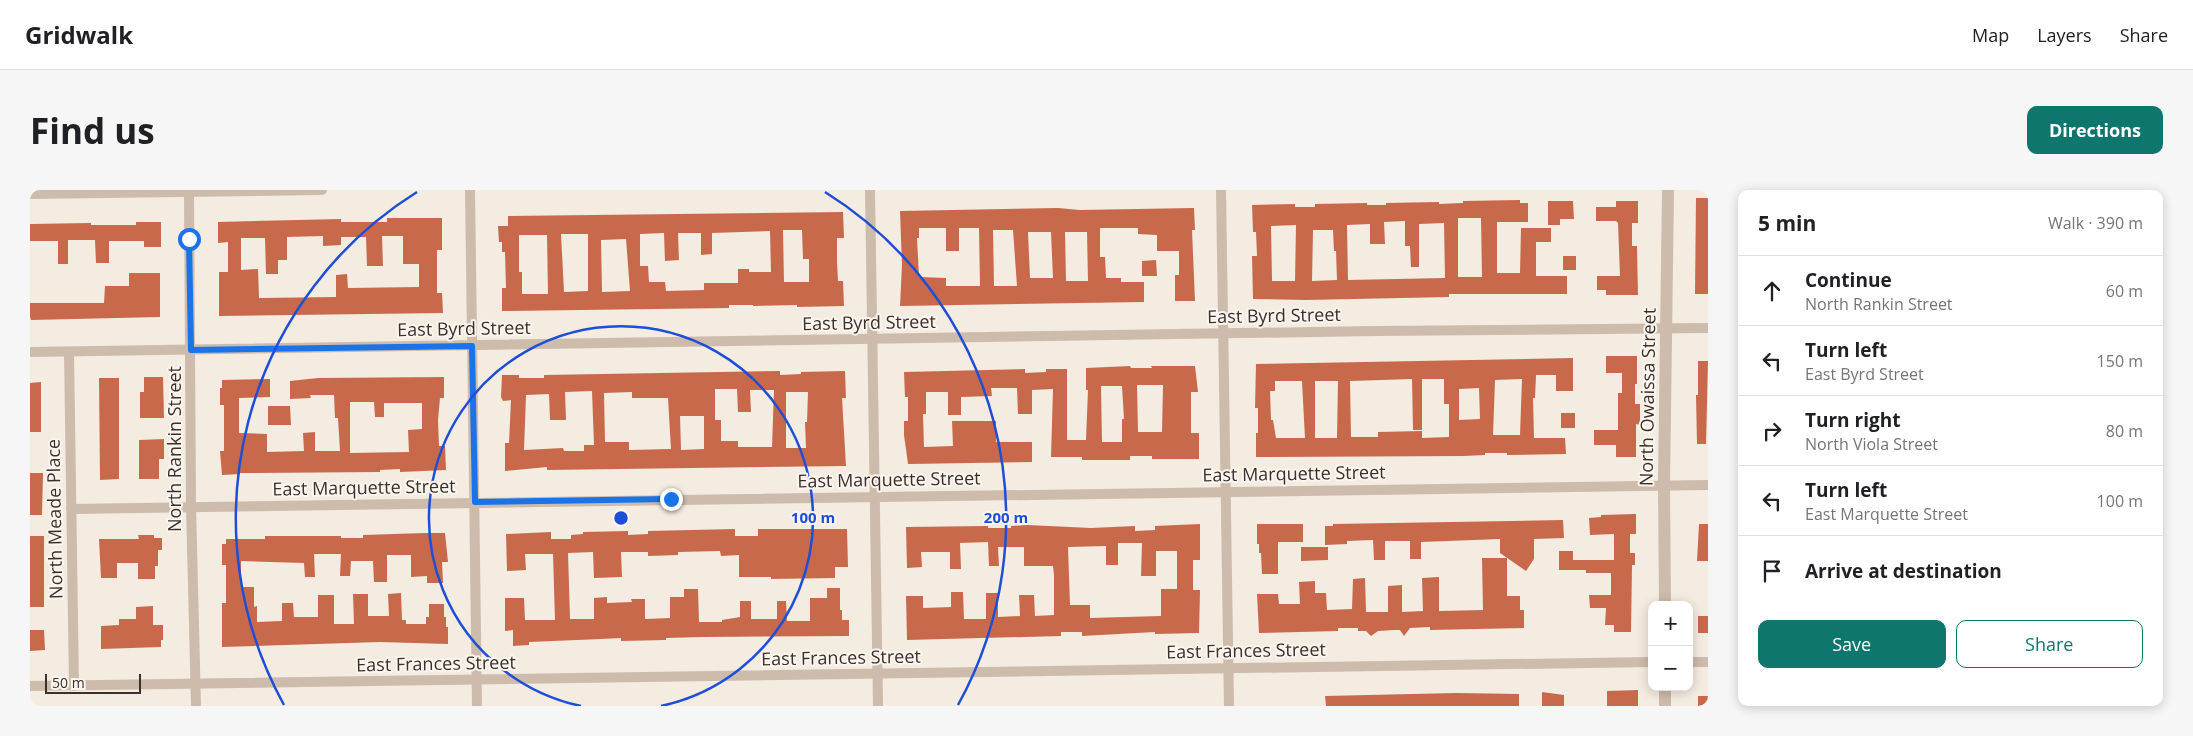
<!DOCTYPE html>
<meta charset="utf-8">
<style>
body{margin:0;font-family:"Open Sans",sans-serif;background:#f6f6f6;color:#202124}
.controls{position:absolute;right:15px;bottom:15px;display:grid;overflow:hidden;border-radius:10px;box-shadow:0 2px 12px #0003}
.controls button{width:45px;height:45px;display:grid;place-items:center;padding:0;border:0;border-bottom:1px solid #e0e0e0;background:#fff;color:#202124;font:25px sans-serif}
.scale{position:absolute;left:15px;bottom:12px;width:96px;box-sizing:border-box;padding-left:5px;border:2px solid #3b302b;border-top:0;font-size:14px;line-height:18px;white-space:nowrap;color:#3b302b;-webkit-text-stroke:4px #fbf5ee;paint-order:stroke}
.stop{position:absolute;width:15px;height:15px;margin:-11px;border:4px solid #1a73e8;border-radius:50%;background:#fff}
.stop.end{background:#1a73e8;border-color:#fff;box-shadow:0 1px 5px #0008}
.list{margin:0;padding:0;list-style:none}
h2{display:flex;justify-content:space-between;align-items:center;height:65px;margin:0;padding:0 20px;font-size:21px}
h2 small{font-size:16px;font-weight:400;color:#757577}
.list li{display:grid;grid-template-columns:32px 1fr auto;gap:15px;align-items:center;box-sizing:border-box;height:70px;padding:0 20px;border-top:1px solid #e0e0e0}
.list b{display:block;font-size:19px;white-space:nowrap}
.list p{margin:0;font-size:16px;white-space:nowrap;color:#757577}
.list em{font-size:16px;font-style:normal;color:#757577}
.actions{display:flex;gap:10px;padding:15px 20px}
.actions a{flex:1;padding:11px 0;border:1px solid #0f766e;border-radius:10px;text-align:center;font-size:18px;color:#0f766e}
.actions .main{background:#0f766e;color:#fff}
.icon{flex:none;width:28px;height:28px;fill:none;stroke:currentColor;stroke-width:2;stroke-linecap:round;stroke-linejoin:round}
.map{position:relative;flex:none;width:1678px;height:516px;overflow:hidden;border-radius:10px}
header{display:flex;align-items:center;gap:30px;box-sizing:border-box;height:70px;padding:0 25px;background:#fff;border-bottom:1px solid #e0e0e0}
header strong{font-size:24px}
nav{display:flex;gap:28px;margin-inline-start:auto;font-size:18px}
.intro{display:flex;align-items:center;justify-content:space-between;box-sizing:border-box;height:120px;padding:0 30px}
h1{margin:0;font-size:35px}
.button{padding:12px 22px;border-radius:10px;background:#0f766e;color:#fff;font-size:18px;font-weight:700}
main{display:flex;gap:30px;padding:0 30px}
aside{flex:1;background:#fff;border-radius:10px;box-shadow:0 2px 12px #0003}
.map>svg:first-child{display:block}
.building{fill:#c8694b;fill-rule:evenodd}
.lines{fill:none;stroke-linecap:round;stroke-linejoin:round}
.minor{stroke:#cdbbac;stroke-width:10}
.tertiary{stroke:#cdbbac;stroke-width:12}
.route{stroke:#1a73e8;stroke-width:6}
.ring{fill:none;stroke:#1d4ed8;stroke-width:2.5}
.labels{text-anchor:middle;stroke-width:4;stroke-linejoin:round;paint-order:stroke}
.street-label{font-size:18px;fill:#3b302b;stroke:#fbf5ee}
.centre{fill:#1d4ed8;stroke:#fbf5ee;stroke-width:2.5}
.ring-label{font-size:15px;text-anchor:middle;font-weight:bold;fill:#1d4ed8;stroke:#fbf5ee;stroke-width:4;stroke-linejoin:round;paint-order:stroke}
</style>
<header>
<strong>Gridwalk</strong>
<nav><a>Map</a><a>Layers</a><a>Share</a></nav>
</header>
<div class="intro"><h1>Find us</h1><a class="button">Directions</a></div>
<main>
<div class="map">
<svg width="1678" height="516" viewBox="0 0 1678 516">
<rect width="100%" height="100%" fill="#f4ebe1"/>
<g class="building">
<polygon points="1666,8 1678,8 1678,104 1665,104"/>
<path d="M1490 10V13H1498V32H1467V83H1490L1491 38H1521V52H1506V86H1537V104H1419V107L1276 110 1223 109 1222 66H1227L1226 42H1223L1222 15 1265 14V17H1285V14L1337 13V15H1356V13L1409 12V14L1433 13V11ZM1428 28H1451L1452 87H1428ZM1375 31V56H1380L1381 77H1389V34L1414 33 1415 88 1318 90 1317 35 1340 34V54H1355L1354 32ZM1266 35 1265 91H1242L1241 36ZM1283 40H1303L1304 61H1306L1307 90 1282 91Z"/>
<polygon points="1518,11 1543,11 1544,29 1530,29 1530,35 1518,35"/>
<polygon points="1586,11 1608,11 1608,33 1602,33 1602,56 1607,56 1608,105 1576,105 1576,100 1567,100 1567,86 1590,86 1588,33 1586,31 1566,31 1566,17 1586,17"/>
<path d="M1028 18 1050 20 1164 18 1165 40H1162L1165 111H1145V85H1149V61H1127V45L1108 44V38H1070V67H1075L1076 88H1091V92H1114V112L870 116 872 75 870 21ZM889 38H916V61H929V38H949L950 96H916V88L889 87 887 48H889ZM963 40H983L987 96H964ZM998 42H1021L1023 88H1000ZM1035 42H1057L1058 91H1036Z"/>
<path d="M813 22 814 48H807V72L808 91H813L814 116 767 117V115L723 116V115H699V118L472 121V98H476L475 62H472V52H469L468 36H478V26ZM753 40H772L773 69H779V92H754ZM740 41 741 82H719V79H708V93H674V100L636 101 635 92H619L618 76H610V44L634 43 635 71 649 70 648 43H671V65L682 64V43ZM531 44H558V101L534 102ZM489 45H517L518 104H492V82H489ZM596 49 600 101 572 102 571 50Z"/>
<path d="M357 28H412V60H407V103H412L413 123 189 126V82H198V52L188 53V32L311 29V32H357ZM293 46V56L311 55V47H336L337 76H353L352 46H373V74H389V97L318 98 317 84 306 85V107L229 108 228 79 211 80V48H235L236 84H248V70H257V47Z"/>
<polygon points="106,32 131,32 131,57 114,57 114,51 79,51 79,73 66,73 65,50 38,50 38,74 28,74 28,51 0,51 0,34 61,33 61,35 106,35"/>
<rect x="1533" y="66" width="13" height="14"/>
<polygon points="1126,70 1127,86 1112,86 1112,71"/>
<polygon points="99,83 130,83 130,127 1,130 0,127 0,113 74,113 75,96 99,96"/>
<polygon points="1576,166 1607,166 1607,194 1605,194 1605,214 1610,214 1610,235 1606,234 1606,267 1586,267 1586,255 1564,255 1564,240 1588,240 1588,203 1592,203 1592,183 1576,183"/>
<path d="M1543 168V201H1526V185H1506L1505 208H1503L1504 248H1535L1536 264 1477 265V263H1455V265L1434 266 1226 267V243H1228V218H1225L1226 174ZM1382 189 1383 240H1392V189H1414V214H1419V247L1392 248V241L1348 242V247H1321L1320 191ZM1492 189 1490 245H1463L1465 190ZM1245 191H1272L1275 248H1246L1243 230H1241L1240 201H1245ZM1285 191H1308L1307 248H1285ZM1449 198 1450 229 1429 230V199Z"/>
<polygon points="1668,171 1678,171 1676,254 1667,254 1666,205 1668,205"/>
<path d="M1100 176 1101 178H1122L1121 176H1165L1168 202H1161V243H1169V269H1122V266H1100V270H1052V267H1021L1023 199 1002 200V224H988L987 198H961L962 206 931 207V225H918V202H896V224H893L894 257 923 256 922 231H966V252H1002V272L878 274 874 245V231H878V207H875L874 182 995 179V183L1016 182V179H1037V250H1056L1058 200H1056V178ZM1107 195H1133L1132 242H1108ZM1071 196H1092L1094 229H1092V252H1072Z"/>
<path d="M750 181V185L771 184V182L815 181 816 208H812L816 276 517 280V277L475 281V253H479L481 210 473 211 471 207 472 185H489V188H514V185ZM685 199H707L708 222H721L720 200H744L742 257H708V251H691V230H685ZM562 201 564 255H554V261H534L533 258 494 260 496 205 519 204 520 230H536L535 202ZM602 202V208H638L641 259 599 260V252H575L574 203ZM756 202H778L777 232H775L776 258H756ZM650 226H674V259L651 260Z"/>
<polygon points="114,187 133,187 134,228 110,228 110,202 114,202"/>
<path d="M414 187V208H410L408 230 409 256H415L416 280 370 282V279L350 280V282L210 283V284L192 285 190 261H194V215H190V198H192V190L240 189V207L209 208V243L237 244V262L274 261 273 243 285 242V261H310L308 228H305L304 205H280L281 208 260 209V191L288 188ZM320 212H344L345 227H354V213H392V239L378 240 379 262 320 263Z"/>
<polygon points="69,188 89,188 89,289 70,290"/>
<polygon points="11,192 11,242 0,242 0,193"/>
<polygon points="238,216 260,216 261,235 238,235"/>
<rect x="1531" y="223" width="14" height="15"/>
<polygon points="134,249 134,269 129,269 129,289 109,289 109,250"/>
<polygon points="0,283 13,283 12,325 0,325"/>
<polygon points="1606,324 1606,344 1600,344 1600,363 1605,363 1605,375 1602,375 1601,442 1584,442 1584,435 1575,435 1576,418 1560,418 1559,405 1581,405 1581,383 1556,383 1556,380 1529,380 1529,361 1543,361 1543,370 1584,370 1584,344 1560,345 1559,328 1571,327 1571,325"/>
<polygon points="1533,330 1534,348 1504,349 1504,369 1496,381 1470,363 1470,349 1391,352 1391,369 1380,369 1380,351 1355,351 1355,370 1344,370 1343,350 1317,351 1317,354 1295,355 1295,336 1303,336 1303,334"/>
<path d="M1170 334V370H1163V400H1170L1169 443 1125 444V442L1052 446V442H1031V446L877 450 876 406H893V418L921 417V402H933L934 429H956V403H968V427L990 426 989 405H1004L1005 426 1024 425V385L1023 376H994V357H968L969 376H959L958 352 930 353 931 379H920V362H891L892 377 877 378 876 337 958 336V338H981V336L997 335 1061 338 1105 336V341L1125 340V336ZM1088 353H1112L1111 386H1126V361H1147V399H1131V426L1060 428V415H1040L1038 357 1076 356V375H1088Z"/>
<polygon points="1227,334 1273,334 1273,352 1248,352 1248,384 1232,384 1231,363 1229,363 1229,354 1227,354"/>
<polygon points="1669,334 1678,334 1678,371 1667,371"/>
<polygon points="705,339 705,346 728,346 728,339 817,339 818,377 805,377 805,388 741,389 741,387 709,387 709,365 691,366 690,361 648,362 648,365 618,366 618,362 591,362 592,387 564,388 563,362 538,363 540,429 564,429 564,408 577,407 577,413 602,412 601,409 615,409 615,429 640,428 640,407 654,407 654,399 668,399 669,432 692,432 692,430 710,427 710,411 721,411 721,429 747,429 747,411 756,411 757,431 780,431 780,408 797,408 797,398 810,398 810,420 812,420 812,430 819,430 819,446 672,447 636,448 636,450 591,451 591,448 571,449 499,452 499,455 483,456 483,440 475,441 475,408 494,408 495,430 525,430 523,364 495,364 496,380 477,381 476,344 521,342 521,349 541,349 541,345 553,344 553,342 598,341 598,345 618,344 618,341"/>
<polygon points="396,343 415,343 418,372 412,372 413,393 397,393 397,386 381,387 381,365 357,365 357,392 344,392 343,371 321,371 320,386 310,386 311,364 284,364 285,387 275,387 274,373 211,371 211,397 224,397 224,417 227,416 227,432 252,431 252,413 263,413 264,427 288,427 288,405 304,405 304,434 324,434 323,404 338,404 338,426 359,426 358,404 371,403 372,430 376,430 376,434 396,434 396,427 399,427 399,414 414,414 414,427 416,427 416,437 418,437 418,454 350,452 192,457 192,413 196,413 196,375 192,375 192,354 196,354 196,349 235,349 235,346 311,346 311,348 333,348 333,345"/>
<polygon points="108,345 124,345 124,348 132,348 132,360 128,360 128,376 125,376 125,389 108,389 108,373 87,373 87,388 71,388 69,349 109,349"/>
<rect x="0" y="346" width="14" height="71"/>
<polygon points="1271,357 1298,357 1298,370 1271,371"/>
<polygon points="1452,368 1477,368 1477,406 1490,406 1490,420 1494,420 1494,438 1400,440 1400,437 1380,438 1374,446 1370,440 1364,440 1348,441 1341,446 1336,441 1328,441 1328,438 1308,438 1308,441 1229,443 1227,404 1248,404 1249,414 1270,414 1269,392 1285,391 1285,403 1296,403 1297,420 1322,419 1323,389 1335,388 1336,422 1358,422 1358,396 1372,395 1372,422 1393,421 1392,388 1409,387 1409,421 1453,420"/>
<polygon points="123,416 123,435 133,435 133,450 131,450 131,457 71,459 71,436 89,435 89,429 106,429 106,417"/>
<rect x="1668" y="426" width="10" height="17"/>
<polygon points="0,440 14,440 15,460 0,461"/>
<polygon points="1608,500 1608,516 1577,516 1577,501"/>
<polygon points="1512,502 1534,505 1534,516 1512,516"/>
<polygon points="1426,503 1489,504 1489,516 1296,516 1295,506"/>
<rect x="1668" y="506" width="10" height="10"/>
</g>
<g class="lines">
<g class="minor">
<polyline points="440,0 447,516"/>
<polyline points="840,0 848,516"/>
<polyline points="1191,0 1199,516"/>
<polyline points="159,2 161,316 166,516"/>
<polyline points="0,4 292,0"/>
<polyline points="0,162 1346,141 1678,138"/>
<polyline points="39,162 44,496"/>
<polyline points="41,319 1678,295"/>
<polyline points="1659,472 1678,472"/>
<polyline points="0,496 1622,472"/>
</g>
<g class="tertiary">
<polyline points="1635,415 1634,295 1638,0"/>
<polyline points="1635,516 1635,497"/>
</g>
</g>
<g class="lines">
<polyline class="route" points="159,49 161,160 442,156 445,312 641,309"/>
</g>
<g class="ring">
<path d="M551 516A192 192 0 1 1 631 516"/>
<path d="M254 515A385 385 0 0 1 387 2M795 2A385 385 0 0 1 928 515"/>
</g>
<g class="labels">
<g class="street-label">
<text transform="translate(1244 126) rotate(-1)" y="6">East Byrd Street</text>
<text transform="translate(839 133) rotate(-1)" y="6">East Byrd Street</text>
<text transform="translate(434 139) rotate(-1)" y="6">East Byrd Street</text>
<text transform="translate(1618 207) rotate(-89)" y="6">North Owaissa Street</text>
<text transform="translate(145 259) rotate(-90)" y="6">North Rankin Street</text>
<text transform="translate(1264 284) rotate(-1)" y="6">East Marquette Street</text>
<text transform="translate(859 290) rotate(-1)" y="6">East Marquette Street</text>
<text transform="translate(334 298) rotate(-1)" y="6">East Marquette Street</text>
<text transform="translate(25 329) rotate(-91)" y="6">North Meade Place</text>
<text transform="translate(1216 461) rotate(-1)" y="6">East Frances Street</text>
<text transform="translate(811 468) rotate(-1)" y="6">East Frances Street</text>
<text transform="translate(406 474) rotate(-1)" y="6">East Frances Street</text>
</g>
</g>
<circle cx="591" cy="328" r="8" class="centre"/>
<g class="ring-label">
<text x="783" y="333">100 m</text>
<text x="976" y="333">200 m</text>
</g>
</svg>
<div class="controls">
<button>+</button>
<button>−</button>
</div>
<div class="scale">50 m</div>
<div class="stop" style="left:159px;top:49px"></div>
<div class="stop end" style="left:641px;top:309px"></div>
</div>
<aside>
<h2>5 min<small>Walk · 390 m</small></h2>
<ul class="list">
<li><svg class="icon" aria-label="ahead" viewBox="0 0 24 24"><path d="M12 20V5M6 11l6-6 6 6"/></svg><div><b>Continue</b><p>North Rankin Street</p></div><em>60 m</em></li>
<li><svg class="icon" aria-label="left" viewBox="0 0 24 24"><path d="M17 20v-9H6M10 6l-5 5 5 5"/></svg><div><b>Turn left</b><p>East Byrd Street</p></div><em>150 m</em></li>
<li><svg class="icon" aria-label="right" viewBox="0 0 24 24"><path d="M7 20v-9h11M14 6l5 5-5 5"/></svg><div><b>Turn right</b><p>North Viola Street</p></div><em>80 m</em></li>
<li><svg class="icon" aria-label="left" viewBox="0 0 24 24"><path d="M17 20v-9H6M10 6l-5 5 5 5"/></svg><div><b>Turn left</b><p>East Marquette Street</p></div><em>100 m</em></li>
<li><svg class="icon" aria-label="arrive" viewBox="0 0 24 24"><path d="M6 21V4h12l-3 4 3 4H6"/></svg><div><b>Arrive at destination</b></div></li>
</ul>
<div class="actions"><a class="main">Save</a><a>Share</a></div>
</aside>
</main>
